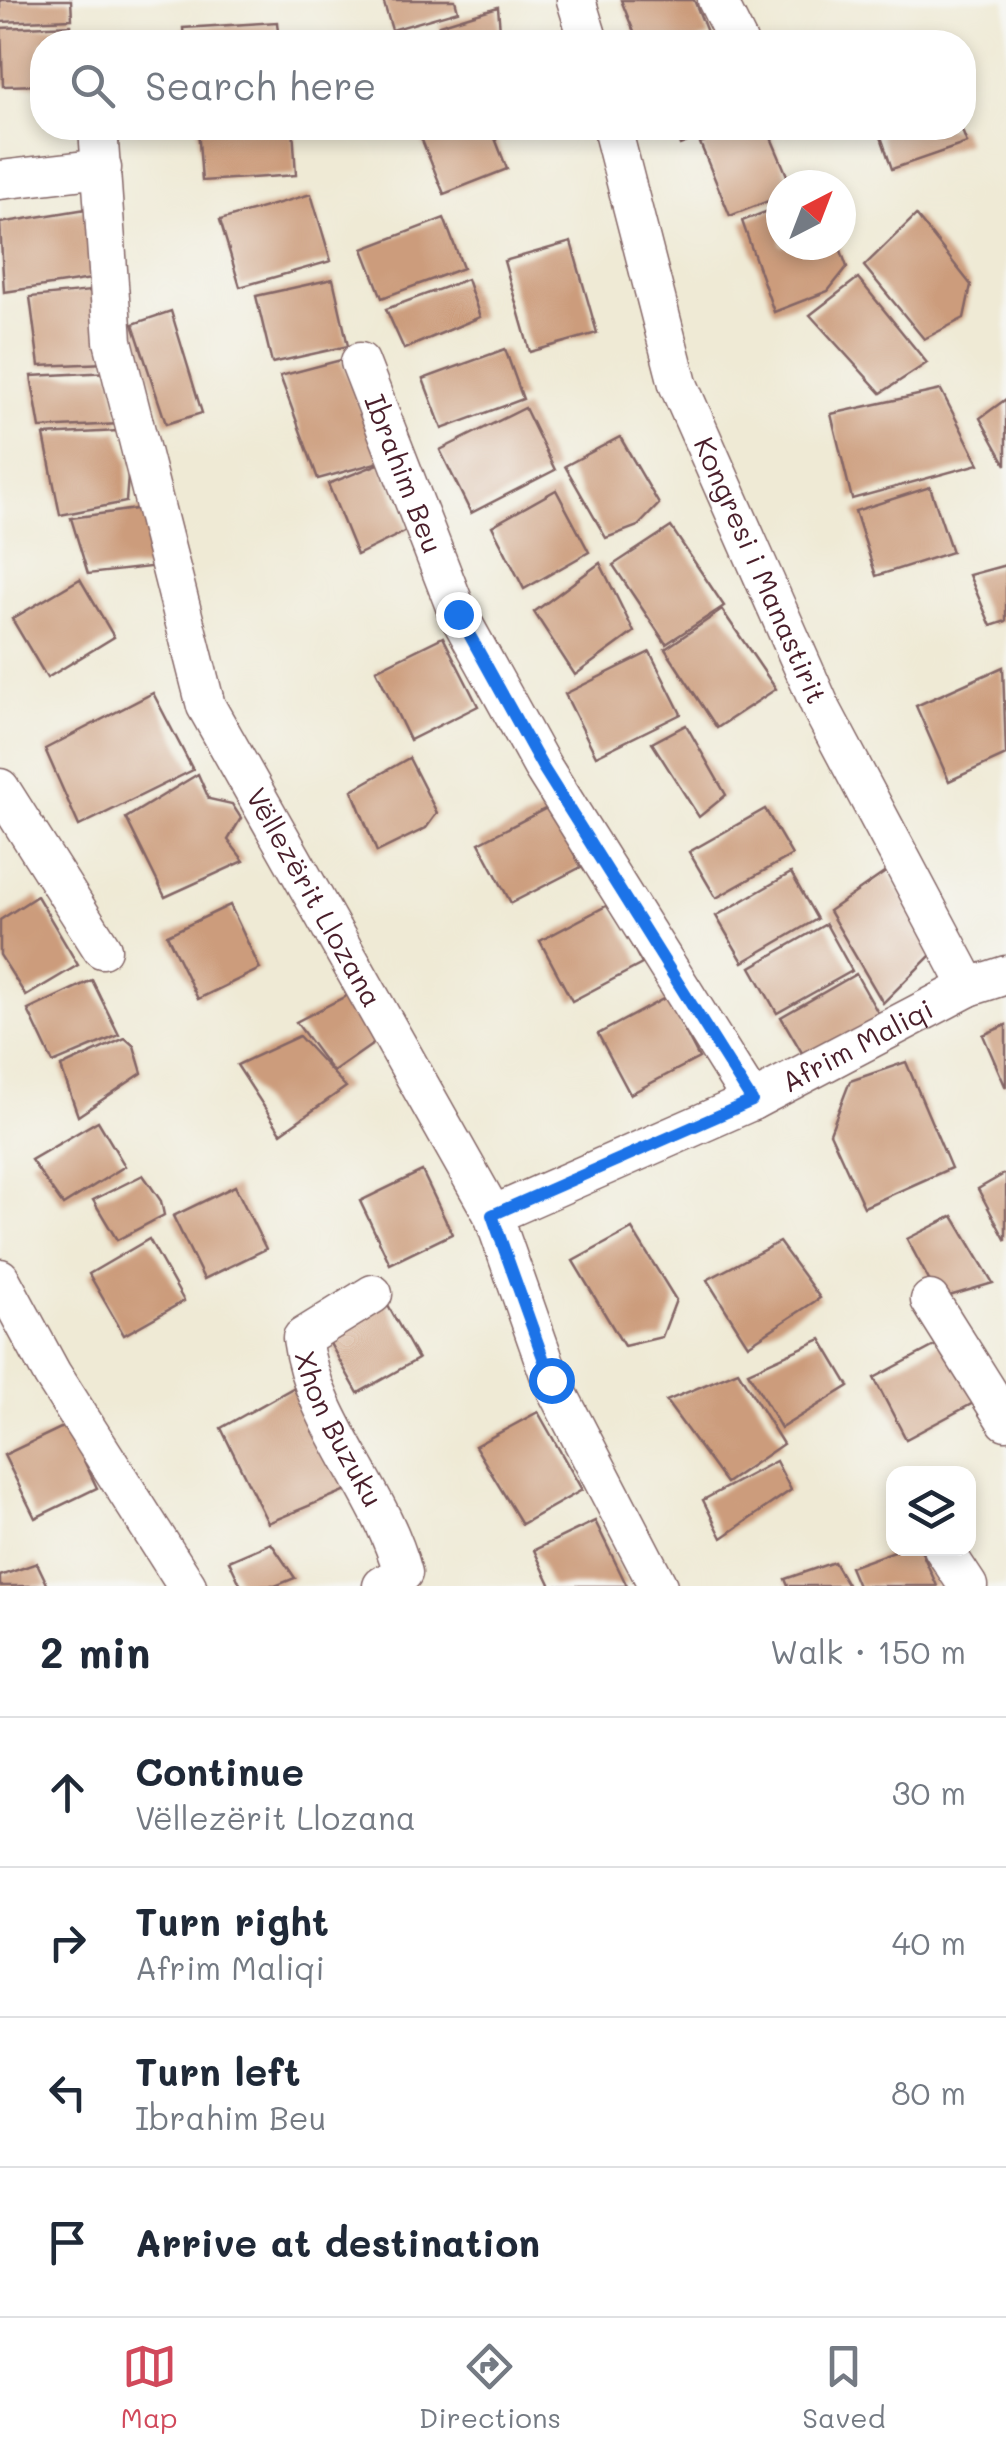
<!DOCTYPE html>
<meta charset="utf-8">
<style>
body{margin:0;font-family:Mali,sans-serif;background:#f6f6f7;color:#1f2937}
.controls{position:absolute;right:30px;bottom:30px;display:grid;overflow:hidden;border-radius:20px;box-shadow:0 5px 15px #0003}
.controls button{width:90px;height:90px;display:grid;place-items:center;padding:0;border:0;border-bottom:2px solid #e0e1e3;background:#fff;color:#1f2937;font:50px sans-serif}
.compass{position:absolute;left:766px;top:170px;width:90px;height:90px;border-radius:50%;background:#fff;box-shadow:0 5px 15px #0003;rotate:42deg}
.stop{position:absolute;width:30px;height:30px;margin:-22px;border:8px solid #1a73e8;border-radius:50%;background:#fff}
.stop.end{background:#1a73e8;border-color:#fff;box-shadow:0 2px 10px #0008}
.list{margin:0;padding:0;list-style:none}
h2{display:flex;justify-content:space-between;align-items:center;height:130px;margin:0;padding:0 40px;font-size:42px}
h2 small{font-size:32px;font-weight:400;color:#747a83}
.list li{display:grid;grid-template-columns:65px 1fr auto;gap:30px;align-items:center;box-sizing:border-box;height:150px;padding:0 40px;border-top:2px solid #e0e1e3}
.list b{display:block;font-size:38px;white-space:nowrap}
.list p{margin:0;font-size:32px;white-space:nowrap;color:#747a83}
.list em{font-size:32px;font-style:normal;color:#747a83}
.icon{flex:none;width:55px;height:55px;fill:none;stroke:currentColor;stroke-width:2;stroke-linecap:round;stroke-linejoin:round}
.map{position:relative;flex:none;width:1006px;height:1586px;overflow:hidden}
.search{position:absolute;background:#fff;box-shadow:0 5px 15px #0003;left:30px;right:30px;top:30px;height:110px;display:flex;align-items:center;gap:25px;box-sizing:border-box;padding:0 35px;border-radius:40px;color:#747a83;font-size:38px}
.sheet{height:730px;background:#fff}
nav{display:flex;justify-content:space-around;align-items:center;box-sizing:border-box;height:140px;border-top:2px solid #e0e1e3;background:#fff;font-size:28px;color:#747a83}
nav a{display:grid;justify-items:center;gap:5px}
nav .on{color:#d1495b}
.map>svg:first-child{display:block}
.building{fill:#cc9c7b}
.lines{fill:none;stroke-linecap:round;stroke-linejoin:round}
.street-casing{stroke:#846666;stroke-width:41}
.street{stroke:#fff;stroke-width:38}
.route{stroke:#1a73e8;stroke-width:12}
.labels{text-anchor:middle;stroke-width:8;stroke-linejoin:round;paint-order:stroke}
.street-label{font-size:28px;fill:#4a1f2b;stroke:#f6f6f2}
</style>
<div class="map">
<svg width="1006" height="1586" viewBox="0 0 1006 1586">
<rect width="100%" height="100%" fill="#f6f6f2"/>
<filter id="ink" filterUnits="userSpaceOnUse"><feTurbulence type="fractalNoise" baseFrequency=".01" numOctaves="2"/><feDisplacementMap in="SourceGraphic" scale="20" xChannelSelector="R" yChannelSelector="G"/><feConvolveMatrix kernelMatrix="1 2 1 2 8 2 1 2 1" color-interpolation-filters="sRGB"/></filter>
<filter id="wash" filterUnits="userSpaceOnUse"><feTurbulence type="fractalNoise" baseFrequency=".0048" numOctaves="4" result="noise"/><feDisplacementMap in="SourceGraphic" scale="40" xChannelSelector="R" yChannelSelector="G"/><feGaussianBlur stdDeviation="2.25" result="paint"/><feColorMatrix in="noise" values="0 0 0 0 0 0 0 0 0 0 0 0 0 0 0 0 0 1.4 0 .05"/><feComposite in="paint" operator="in"/></filter>
<g filter="url(#wash)">
<rect width="100%" height="100%" fill="#efead5"/>
<g id="blocks">
<g class="building">
<polygon points="0,0 71,0 72,19 0,22"/>
<polygon points="383,0 455,0 458,11 392,30"/>
<polygon points="621,0 694,0 709,37 694,42 638,42"/>
<polygon points="498,7 501,42 446,42 439,25"/>
<polygon points="277,22 279,42 184,42 183,28"/>
<polygon points="71,25 72,42 42,42 42,85 3,86 1,28"/>
<polygon points="198,128 293,128 296,175 202,181"/>
<polygon points="417,128 491,128 507,169 444,194"/>
<polygon points="673,128 723,128 680,145"/>
<polygon points="739,128 767,128 791,185 781,185 781,196 730,216 700,143"/>
<polygon points="878,128 961,128 967,143 892,169"/>
<polygon points="311,194 331,261 240,287 220,220"/>
<polygon points="781,206 781,245 839,245 847,267 828,291 774,312 742,221"/>
<polygon points="86,209 98,278 4,292 0,223"/>
<polygon points="916,215 971,285 964,318 924,339 864,266"/>
<polygon points="444,218 463,268 382,298 363,249"/>
<polygon points="571,242 597,333 530,352 504,261"/>
<polygon points="858,278 927,363 881,393 810,315"/>
<polygon points="333,279 348,346 272,363 256,296"/>
<polygon points="467,279 480,317 404,349 386,309"/>
<polygon points="100,290 106,363 39,366 30,297"/>
<polygon points="171,311 202,413 166,424 133,324"/>
<polygon points="505,349 523,399 442,429 423,379"/>
<polygon points="341,360 383,461 318,479 280,376"/>
<polygon points="111,372 120,424 40,428 31,376"/>
<polygon points="941,390 979,464 852,499 831,414"/>
<polygon points="1006,399 1006,465 980,418"/>
<polygon points="525,408 555,470 471,513 440,450"/>
<polygon points="118,431 129,462 126,502 60,515 44,435"/>
<polygon points="620,437 659,504 638,526 606,538 565,466"/>
<polygon points="381,463 408,530 357,555 328,484"/>
<polygon points="930,487 952,552 876,576 855,511"/>
<polygon points="556,490 589,552 524,589 492,526"/>
<polygon points="143,508 159,566 88,574 71,518"/>
<polygon points="671,527 724,606 666,644 613,565"/>
<polygon points="600,563 634,632 575,675 534,612"/>
<polygon points="1006,565 1006,621 991,626 969,575"/>
<polygon points="80,579 114,637 47,678 12,619"/>
<polygon points="722,610 776,689 717,728 665,649"/>
<polygon points="443,637 478,706 410,740 376,670"/>
<polygon points="650,652 681,714 596,756 565,694"/>
<polygon points="1003,667 1006,755 949,781 916,706"/>
<polygon points="153,693 193,770 79,826 45,749"/>
<polygon points="686,725 726,795 699,817 652,743"/>
<polygon points="409,758 437,813 426,828 377,852 352,790"/>
<polygon points="198,774 209,799 232,804 241,818 228,840 244,861 165,897 126,818"/>
<polygon points="549,807 581,867 511,903 479,843"/>
<polygon points="765,809 792,855 716,898 689,852"/>
<polygon points="887,871 936,950 883,1003 829,911"/>
<polygon points="791,873 817,919 743,962 716,916"/>
<polygon points="37,896 78,965 26,996 0,955 0,920"/>
<polygon points="610,904 642,964 572,1001 540,941"/>
<polygon points="230,905 260,969 198,999 167,935"/>
<polygon points="826,924 852,971 777,1013 751,967"/>
<polygon points="856,974 882,1020 808,1063 781,1017"/>
<polygon points="92,980 119,1035 53,1063 28,1010"/>
<polygon points="354,992 376,1042 333,1072 296,1022"/>
<polygon points="667,997 699,1058 630,1094 598,1034"/>
<polygon points="1006,1025 1006,1088 983,1035"/>
<polygon points="299,1036 346,1087 281,1133 237,1065"/>
<polygon points="125,1038 134,1046 142,1073 78,1116 61,1067"/>
<polygon points="906,1062 951,1168 864,1207 830,1133 850,1081"/>
<polygon points="98,1121 125,1166 63,1205 31,1160"/>
<polygon points="422,1171 452,1234 390,1264 360,1201"/>
<polygon points="1006,1173 1006,1241 978,1189"/>
<polygon points="143,1175 161,1201 164,1215 117,1240 93,1200"/>
<polygon points="235,1186 266,1249 204,1279 173,1216"/>
<polygon points="953,1216 993,1283 939,1299 907,1239"/>
<polygon points="632,1229 676,1300 662,1337 624,1346 573,1261"/>
<polygon points="149,1239 184,1301 124,1335 89,1274"/>
<polygon points="779,1242 820,1298 748,1345 707,1280"/>
<polygon points="383,1297 418,1359 358,1393 323,1331"/>
<polygon points="821,1339 849,1386 781,1428 748,1372"/>
<polygon points="944,1341 977,1401 906,1439 874,1378"/>
<polygon points="738,1371 783,1444 726,1483 666,1401"/>
<polygon points="293,1388 354,1487 268,1523 221,1428"/>
<polygon points="538,1412 582,1490 522,1524 475,1446"/>
<polygon points="67,1425 97,1488 35,1518 4,1455"/>
<polygon points="776,1461 791,1490 722,1538 703,1500"/>
<polygon points="595,1521 627,1586 551,1586 534,1550"/>
<polygon points="271,1543 295,1578 275,1586 241,1586 229,1561"/>
<polygon points="903,1548 920,1548 937,1586 858,1586 850,1567"/>
<polygon points="834,1562 848,1586 788,1586 785,1579"/>
<polygon points="37,1563 48,1586 0,1586 0,1576"/>
</g>
</g>
</g>
<g filter="url(#ink)">
<use href="#blocks" fill-opacity="0" stroke="#846666" stroke-width="2.5"/>
<g class="lines">
<defs>
<g id="street">
<polyline points="576,0 589,42"/>
<polyline points="717,0 738,42"/>
<path id="s1" d="M98 128 113 341 206 706 493 1215 551 1380 658 1586"/>
<path id="s2" d="M612 128 678 384 821 708 969 987"/>
<polyline points="0,180 102,168"/>
<path id="s3" d="M360 362 458 614 542 766 752 1101"/>
<polyline points="0,788 102,949"/>
<path id="s4" d="M493 1215 752 1101 969 987 1006 975"/>
<polyline points="0,1278 52,1374 187,1586"/>
<path id="s5" d="M373 1294 302 1338C313 1423 381 1490 403 1573L382 1586"/>
<polyline points="930,1300 1006,1421"/>
<polyline points="943,1548 968,1586"/>
</g>
</defs>
<use href="#street" class="street-casing"/>
<use href="#street" class="street"/>
</g>
</g>
<g class="lines" filter="url(#ink)">
<polyline class="route" points="458,614 542,766 752,1101 492,1215 551,1380"/>
</g>
<g class="labels">
<g class="street-label">
<text dy="10" stroke="none"><textPath href="#s3" startOffset="120">Ibrahim Beu</textPath></text>
<text dy="10" stroke="none"><textPath href="#s2" startOffset="468">Kongresi i Manastirit</textPath></text>
<text dy="10" stroke="none"><textPath href="#s1" startOffset="810">Vëllezërit Llozana</textPath></text>
<text dy="10" stroke="none"><textPath href="#s4" startOffset="402">Afrim Maliqi</textPath></text>
<text dy="10" stroke="none"><textPath href="#s5" startOffset="182">Xhon Buzuku</textPath></text>
</g>
</g>
</svg>
<div class="controls">
<button><svg class="icon" aria-label="layers" viewBox="0 0 24 24"><path d="M12 4l9 5-9 5-9-5zM3 14l9 5 9-5"/></svg></button>
</div>
<svg class="compass" viewBox="-18 -18 36 36"><path d="M0-13l5 13h-10z" fill="#e53935"/><path d="M0 13l5-13h-10z" fill="#747a83"/></svg>
<div class="stop" style="left:551px;top:1380px"></div>
<div class="stop end" style="left:458px;top:614px"></div>
<div class="search"><svg class="icon" aria-label="search" viewBox="0 0 24 24"><circle cx="10" cy="10" r="6"/><path d="M15 15l6 6"/></svg>Search here</div>
</div>
<section class="sheet">
<h2>2 min<small>Walk · 150 m</small></h2>
<ul class="list">
<li><svg class="icon" aria-label="ahead" viewBox="0 0 24 24"><path d="M12 20V5M6 11l6-6 6 6"/></svg><div><b>Continue</b><p>Vëllezërit Llozana</p></div><em>30 m</em></li>
<li><svg class="icon" aria-label="right" viewBox="0 0 24 24"><path d="M7 20v-9h11M14 6l5 5-5 5"/></svg><div><b>Turn right</b><p>Afrim Maliqi</p></div><em>40 m</em></li>
<li><svg class="icon" aria-label="left" viewBox="0 0 24 24"><path d="M17 20v-9H6M10 6l-5 5 5 5"/></svg><div><b>Turn left</b><p>Ibrahim Beu</p></div><em>80 m</em></li>
<li><svg class="icon" aria-label="arrive" viewBox="0 0 24 24"><path d="M6 21V4h12l-3 4 3 4H6"/></svg><div><b>Arrive at destination</b></div></li>
</ul>
</section>
<nav>
<a class="on"><svg class="icon" aria-label="map" viewBox="0 0 24 24"><path d="M3 6l6-2 6 2 6-2v14l-6 2-6-2-6 2zM9 4v14M15 6v14"/></svg>Map</a>
<a><svg class="icon" aria-label="directions" viewBox="0 0 24 24"><path d="M12 3l9 9-9 9-9-9zM9 14v-3h6M13 9l2 2-2 2"/></svg>Directions</a>
<a><svg class="icon" aria-label="saved" viewBox="0 0 24 24"><path d="M7 4h10v16l-5-4-5 4z"/></svg>Saved</a>
</nav>
